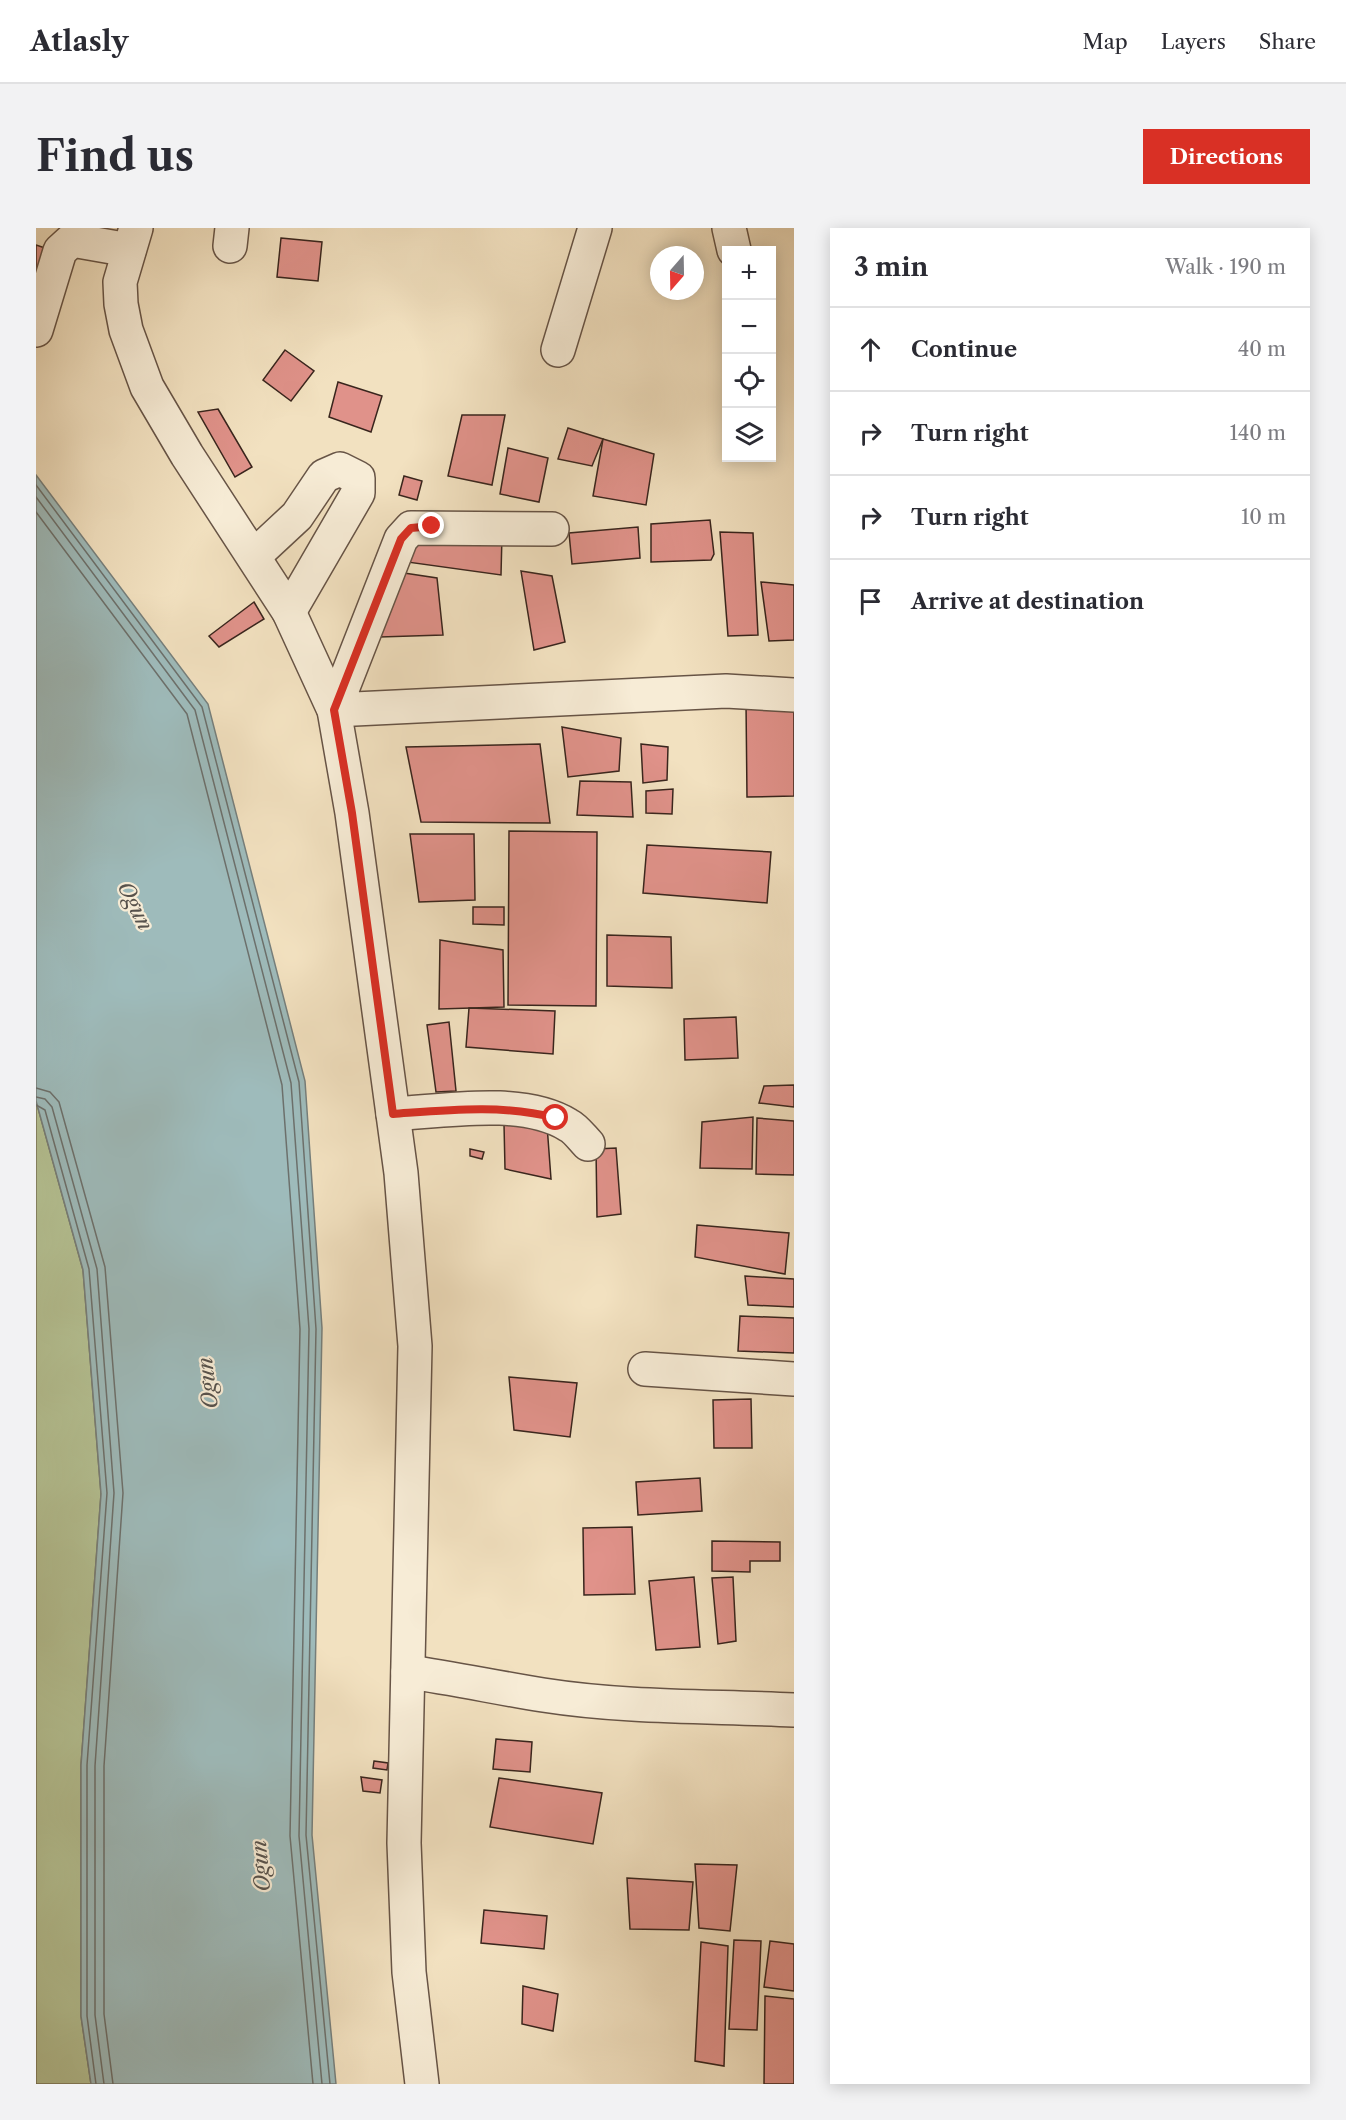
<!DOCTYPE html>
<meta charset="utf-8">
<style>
body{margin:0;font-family:"Libre Caslon Text",serif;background:#f2f2f3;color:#2b2b33}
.controls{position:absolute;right:18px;top:18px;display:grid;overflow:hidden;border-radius:0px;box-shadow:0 3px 15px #0003}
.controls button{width:54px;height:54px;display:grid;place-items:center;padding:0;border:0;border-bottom:2px solid #e1e1e2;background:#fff;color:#2b2b33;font:30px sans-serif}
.compass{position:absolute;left:614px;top:18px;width:54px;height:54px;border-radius:50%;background:#fff;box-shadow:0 3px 15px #0003;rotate:200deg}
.stop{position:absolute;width:18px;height:18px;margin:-14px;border:4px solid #d93025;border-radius:50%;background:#fff}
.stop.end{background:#d93025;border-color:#fff;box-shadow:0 2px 6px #0008}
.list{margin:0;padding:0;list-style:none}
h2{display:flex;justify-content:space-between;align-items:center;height:78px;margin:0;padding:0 24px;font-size:26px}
h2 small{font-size:20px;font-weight:400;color:#7c7c81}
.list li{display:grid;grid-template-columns:39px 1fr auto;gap:18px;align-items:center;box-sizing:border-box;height:84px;padding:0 24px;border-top:2px solid #e1e1e2}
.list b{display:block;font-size:22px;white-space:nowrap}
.list em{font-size:20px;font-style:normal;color:#7c7c81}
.icon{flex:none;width:33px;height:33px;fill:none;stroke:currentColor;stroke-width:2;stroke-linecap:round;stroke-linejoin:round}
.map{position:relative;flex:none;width:758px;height:1856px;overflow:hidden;border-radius:0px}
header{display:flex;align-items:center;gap:36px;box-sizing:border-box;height:84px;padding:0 30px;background:#fff;border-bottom:2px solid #e1e1e2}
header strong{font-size:28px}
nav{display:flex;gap:33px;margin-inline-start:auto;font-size:21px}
.intro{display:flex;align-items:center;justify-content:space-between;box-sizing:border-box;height:144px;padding:0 36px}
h1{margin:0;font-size:42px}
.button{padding:15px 27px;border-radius:0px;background:#d93025;color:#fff;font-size:21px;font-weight:700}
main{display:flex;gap:36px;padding:0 36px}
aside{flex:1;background:#fff;border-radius:0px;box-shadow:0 3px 15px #0003}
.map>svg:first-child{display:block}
.green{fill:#b6c496;stroke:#78745a;stroke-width:1.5}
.water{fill:#9ebbbb;stroke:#767f7c;stroke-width:1.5}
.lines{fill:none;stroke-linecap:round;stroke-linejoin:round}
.shore{stroke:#6c706c;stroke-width:1.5}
.building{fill:#e0928a;stroke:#39251d;stroke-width:1.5}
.minor-casing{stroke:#675446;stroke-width:36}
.minor{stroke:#f7ecd6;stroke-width:33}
.route{stroke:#d93025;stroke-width:8}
.labels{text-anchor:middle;stroke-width:4.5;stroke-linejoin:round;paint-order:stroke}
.water-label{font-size:21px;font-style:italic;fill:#57524c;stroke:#f7ecd6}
</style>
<header>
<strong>Atlasly</strong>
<nav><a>Map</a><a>Layers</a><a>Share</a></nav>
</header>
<div class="intro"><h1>Find us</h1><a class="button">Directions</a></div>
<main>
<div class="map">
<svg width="758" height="1856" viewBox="0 0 758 1856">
<rect width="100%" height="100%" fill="#f2e1c0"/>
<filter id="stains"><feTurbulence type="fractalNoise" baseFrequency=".00333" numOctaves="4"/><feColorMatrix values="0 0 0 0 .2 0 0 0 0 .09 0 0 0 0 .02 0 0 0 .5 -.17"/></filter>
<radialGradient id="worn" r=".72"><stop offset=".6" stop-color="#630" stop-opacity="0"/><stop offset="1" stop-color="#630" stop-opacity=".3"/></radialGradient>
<polygon class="green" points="0,873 47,1042 65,1266 45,1537 45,1788 55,1856 0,1856"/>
<polygon class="water" points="0,247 172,476 269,853 286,1100 276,1607 300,1856 55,1856 45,1788 45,1537 65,1266 47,1042 0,873"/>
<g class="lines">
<g class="shore">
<polyline points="0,257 166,479 263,854 280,1101 270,1607 294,1856"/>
<polyline points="0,269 159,482 255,855 273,1101 263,1608 286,1856"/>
<polyline points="0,284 151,486 246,857 264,1101 254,1608 277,1856"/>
<polyline points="0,860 14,864 23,874 69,1039 87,1265 68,1538 68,1786 77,1856"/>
<polyline points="0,869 9,871 16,879 61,1041 78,1265 59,1538 59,1787 68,1856"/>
<polyline points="0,877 9,882 53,1041 71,1265 51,1537 51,1788 60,1856"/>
</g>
</g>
<g class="building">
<polygon points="245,10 286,14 282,53 241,49"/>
<polygon points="0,17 9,20 0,48"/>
<polygon points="249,122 278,143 255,173 227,152"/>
<polygon points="302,154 346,168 335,204 293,189"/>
<polygon points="182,181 216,239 199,249 162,184"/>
<polygon points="426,187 469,187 456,257 412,248"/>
<polygon points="532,200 567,211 556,238 522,231"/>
<polygon points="567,211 618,226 610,277 557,268"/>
<polygon points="472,220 512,230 503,274 464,266"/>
<polygon points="368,248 386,253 381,272 363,267"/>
<polygon points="674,292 678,326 675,332 615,334 615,296"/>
<polygon points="602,299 604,330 536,336 533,305"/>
<polygon points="384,300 466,307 465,347 371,334"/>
<polygon points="684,304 717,305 722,407 692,408"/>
<polygon points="485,343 516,348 529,414 498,422"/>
<polygon points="368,345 401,350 407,407 344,409"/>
<polygon points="725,354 758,357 758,412 733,413"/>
<polygon points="218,374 228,391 183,419 173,408"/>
<polygon points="758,474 758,568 711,569 710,475"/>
<polygon points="526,499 585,510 583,543 532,549"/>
<polygon points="504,516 514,595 385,594 370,519"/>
<polygon points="605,516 632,519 631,552 607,555"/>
<polygon points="544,553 595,554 597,589 541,587"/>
<polygon points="637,561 636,586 610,585 610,563"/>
<polygon points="473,603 561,604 560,778 472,777"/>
<polygon points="374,606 438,606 439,672 383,674"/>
<polygon points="611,617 735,624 731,675 607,665"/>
<polygon points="437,679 468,679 468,697 437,696"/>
<polygon points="571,707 635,709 636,760 571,758"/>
<polygon points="404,712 467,722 468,779 403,781"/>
<polygon points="433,780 519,783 517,826 430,819"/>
<polygon points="700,789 702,830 649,832 648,791"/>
<polygon points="413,794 420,863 400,864 391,797"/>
<polygon points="758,857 758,879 723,875 728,858"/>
<polygon points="717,889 716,941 664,940 666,894"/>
<polygon points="721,890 758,893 758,947 720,946"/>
<polygon points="468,896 511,897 515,951 469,941"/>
<polygon points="580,920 585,986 561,989 560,921"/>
<polygon points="434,921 448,924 446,931 434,928"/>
<polygon points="661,997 753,1005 749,1046 659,1029"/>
<polygon points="709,1048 758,1051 758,1079 712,1077"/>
<polygon points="704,1088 758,1090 758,1125 702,1123"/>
<polygon points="473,1149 541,1155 534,1209 478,1202"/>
<polygon points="715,1171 716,1220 678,1220 677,1172"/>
<polygon points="664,1250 666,1283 602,1287 600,1254"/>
<polygon points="596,1299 599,1366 548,1367 547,1300"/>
<polygon points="676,1313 744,1314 744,1333 714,1333 714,1344 676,1343"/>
<polygon points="658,1349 664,1419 620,1422 613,1353"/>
<polygon points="697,1349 700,1413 682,1416 676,1350"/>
<polygon points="460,1511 496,1514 494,1544 457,1541"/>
<polygon points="338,1533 352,1535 351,1542 337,1540"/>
<polygon points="325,1549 346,1552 344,1565 327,1563"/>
<polygon points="463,1550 566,1565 557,1616 454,1599"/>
<polygon points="659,1636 701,1637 694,1703 663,1700"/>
<polygon points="591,1650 657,1654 653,1702 594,1701"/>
<polygon points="448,1682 511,1688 508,1721 445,1715"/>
<polygon points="698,1712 725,1713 721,1802 693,1801"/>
<polygon points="734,1713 758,1716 758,1763 728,1759"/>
<polygon points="665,1714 692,1718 688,1838 659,1833"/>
<polygon points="487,1758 522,1766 517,1803 486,1796"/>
<polygon points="729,1768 758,1771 758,1856 728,1856"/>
</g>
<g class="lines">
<defs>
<g id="minor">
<polyline points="100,0 84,54 85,76 90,102 111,159 151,227 253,384 298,482 316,585 365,945 379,1118 368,1615 373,1744 386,1856"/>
<polyline points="693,0 698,22"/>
<polyline points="194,18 196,0"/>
<polyline points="0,102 24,23 36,12 93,22"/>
<polyline points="522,122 559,0"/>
<polyline points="516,301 375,300 365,311 298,482 690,463 758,467"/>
<polyline points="218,328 261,288 288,248 304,241 322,250 322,265 253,384"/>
<path d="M357 886C408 883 487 869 532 897 540 901 546 910 552 916"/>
<polyline points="609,1141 758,1151"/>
<path d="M372 1444C417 1450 462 1460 507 1467 590 1480 675 1478 758 1482"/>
</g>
</defs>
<use href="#minor" class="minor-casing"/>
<use href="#minor" class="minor"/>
</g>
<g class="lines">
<path class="route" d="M396 298 375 300 365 311 298 482 316 585 357 886C412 882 466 876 520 890"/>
</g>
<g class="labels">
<g class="water-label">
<text transform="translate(99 678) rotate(63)" y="7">Ogun</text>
<text transform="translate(172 1155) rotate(-97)" y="7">Ogun</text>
<text transform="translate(225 1638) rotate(-95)" y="7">Ogun</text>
</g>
</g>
<rect width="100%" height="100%" filter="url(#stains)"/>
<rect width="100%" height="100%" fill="url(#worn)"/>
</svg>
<div class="controls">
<button>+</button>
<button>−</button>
<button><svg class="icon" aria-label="locate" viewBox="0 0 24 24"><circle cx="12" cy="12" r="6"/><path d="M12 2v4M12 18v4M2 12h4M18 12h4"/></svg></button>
<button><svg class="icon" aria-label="layers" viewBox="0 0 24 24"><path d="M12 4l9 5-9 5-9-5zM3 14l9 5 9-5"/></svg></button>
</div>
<svg class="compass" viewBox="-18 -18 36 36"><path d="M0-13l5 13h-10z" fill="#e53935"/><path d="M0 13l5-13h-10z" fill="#7c7c81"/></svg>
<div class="stop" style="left:520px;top:890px"></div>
<div class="stop end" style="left:396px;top:298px"></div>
</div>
<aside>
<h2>3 min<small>Walk · 190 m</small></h2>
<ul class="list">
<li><svg class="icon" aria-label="ahead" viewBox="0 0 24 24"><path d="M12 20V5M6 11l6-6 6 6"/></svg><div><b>Continue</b></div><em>40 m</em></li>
<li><svg class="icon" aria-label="right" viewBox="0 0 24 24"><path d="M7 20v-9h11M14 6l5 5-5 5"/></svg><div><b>Turn right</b></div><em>140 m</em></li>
<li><svg class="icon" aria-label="right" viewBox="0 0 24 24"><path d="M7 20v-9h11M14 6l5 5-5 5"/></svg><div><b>Turn right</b></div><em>10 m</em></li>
<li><svg class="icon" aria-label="arrive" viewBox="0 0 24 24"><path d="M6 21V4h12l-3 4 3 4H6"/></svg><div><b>Arrive at destination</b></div></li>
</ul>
</aside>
</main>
